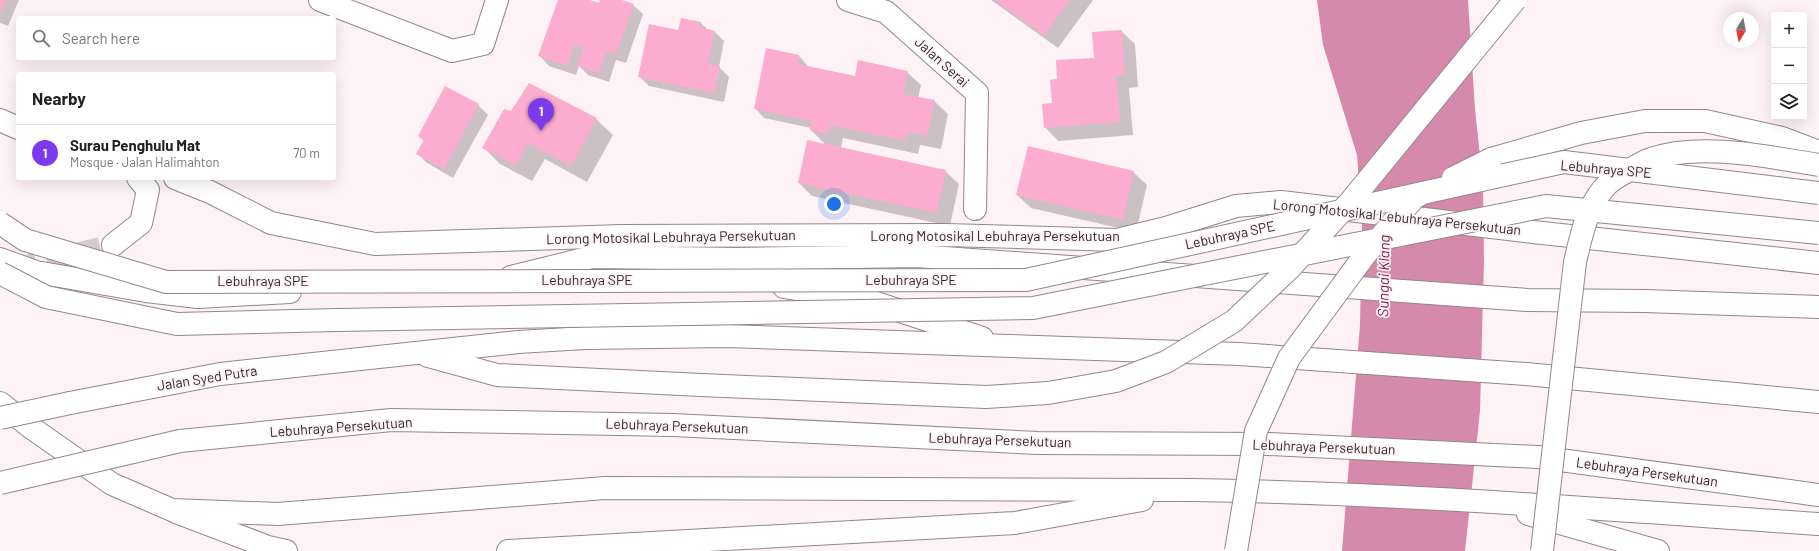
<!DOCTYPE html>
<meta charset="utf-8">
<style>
body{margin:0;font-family:Barlow,sans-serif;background:#f6f6f6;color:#222}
.controls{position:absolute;right:12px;top:12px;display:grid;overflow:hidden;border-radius:4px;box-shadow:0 4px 16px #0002}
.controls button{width:36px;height:36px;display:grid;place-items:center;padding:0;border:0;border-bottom:1px solid #e0e0e0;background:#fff;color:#222;font:20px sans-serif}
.compass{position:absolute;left:1723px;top:12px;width:36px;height:36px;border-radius:50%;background:#fff;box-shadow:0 4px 16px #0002;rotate:190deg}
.you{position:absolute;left:834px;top:204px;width:14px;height:14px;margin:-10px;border:3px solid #fff;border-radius:50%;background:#1a73e8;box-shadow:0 0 0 6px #1a73e833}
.badge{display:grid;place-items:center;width:26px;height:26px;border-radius:50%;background:#7c3aed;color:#fff;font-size:13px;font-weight:700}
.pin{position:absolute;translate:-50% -33px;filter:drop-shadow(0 1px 2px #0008)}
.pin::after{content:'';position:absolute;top:21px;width:14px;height:12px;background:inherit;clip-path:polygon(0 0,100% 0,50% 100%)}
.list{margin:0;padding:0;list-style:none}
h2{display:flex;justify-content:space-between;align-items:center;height:52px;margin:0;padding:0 16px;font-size:17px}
h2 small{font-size:13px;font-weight:400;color:#767676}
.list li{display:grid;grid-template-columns:26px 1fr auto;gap:12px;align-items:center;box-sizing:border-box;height:56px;padding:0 16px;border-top:1px solid #e0e0e0}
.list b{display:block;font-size:15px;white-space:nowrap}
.list p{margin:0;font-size:13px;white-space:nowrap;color:#767676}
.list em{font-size:13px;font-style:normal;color:#767676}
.icon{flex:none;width:22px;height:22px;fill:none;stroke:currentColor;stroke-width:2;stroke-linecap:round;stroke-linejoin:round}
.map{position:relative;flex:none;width:1819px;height:551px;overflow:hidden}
.search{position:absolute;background:#fff;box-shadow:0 4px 16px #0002;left:16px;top:16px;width:320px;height:44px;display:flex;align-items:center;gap:10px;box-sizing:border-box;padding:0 14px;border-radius:4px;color:#767676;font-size:15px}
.panel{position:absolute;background:#fff;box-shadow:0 4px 16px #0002;left:16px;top:72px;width:320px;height:108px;border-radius:4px}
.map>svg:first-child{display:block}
.water{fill:#d58aac}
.shadow{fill:#0003}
.building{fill:#fbaccf}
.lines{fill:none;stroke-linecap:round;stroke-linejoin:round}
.minor-tunnel{stroke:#d5cace;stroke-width:22;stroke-dasharray:22 11;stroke-linecap:butt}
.minor-casing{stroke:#94868c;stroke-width:24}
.major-casing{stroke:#94868c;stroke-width:24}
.highway-casing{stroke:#94868c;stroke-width:24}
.minor{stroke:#fff;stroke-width:22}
.major{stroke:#fff;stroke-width:22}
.highway{stroke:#fff;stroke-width:22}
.minor-bridge-casing{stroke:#94868c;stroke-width:24;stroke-linecap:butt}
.major-bridge-casing{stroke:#94868c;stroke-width:24;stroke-linecap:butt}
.highway-bridge-casing{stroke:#94868c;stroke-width:24;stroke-linecap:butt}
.minor-bridge{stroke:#fff;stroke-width:22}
.major-bridge{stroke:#fff;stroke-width:22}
.highway-bridge{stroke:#fff;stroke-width:22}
.labels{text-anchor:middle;stroke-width:3.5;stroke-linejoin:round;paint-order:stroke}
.street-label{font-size:14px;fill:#2f292c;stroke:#fef2f6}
.water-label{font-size:15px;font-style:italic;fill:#751c4d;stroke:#fef2f6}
</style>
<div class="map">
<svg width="1819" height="551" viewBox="0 0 1819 551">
<rect width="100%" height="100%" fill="#fef2f6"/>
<polygon class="water" points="1317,0 1468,0 1475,109 1483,184 1484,261 1480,411 1465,551 1342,551 1360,325 1362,226 1357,155 1323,45"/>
<g class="shadow">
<polygon points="0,0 19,0 8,26 0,23"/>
<polygon points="559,0 587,0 599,4 601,0 619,0 633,5 643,14 626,63 616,60 609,82 588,75 579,66 576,75 549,66 540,56"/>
<polygon points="991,0 1093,0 1058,48"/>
<polygon points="700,22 708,30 715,32 724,41 719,67 729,77 724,102 649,86 639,76 679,31"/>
<polygon points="1121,31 1135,44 1138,87 1129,88 1133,135 1058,141 1045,127 1058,80 1095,59"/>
<polygon points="799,56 808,66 808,67 856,77 907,72 921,85 918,98 934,101 948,114 941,149 920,145 918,154 843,138 841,148 945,171 959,184 950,226 812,196 799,183 826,145 811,130 811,128 764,118 755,108"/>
<polygon points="478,105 488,115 453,178 427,163 418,154 424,141 419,136"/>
<polygon points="511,112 596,119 613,135 587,182 545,159 532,181 500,164 483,147"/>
<polygon points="1133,172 1147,185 1136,232 1031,208 1017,195"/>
</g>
<g class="building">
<polygon points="0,0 6,0 0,14"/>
<polygon points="558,0 590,0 599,3 600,0 622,0 634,4 616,54 607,51 599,73 577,66 583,48 574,45 567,66 538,56"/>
<polygon points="995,0 1070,0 1044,35"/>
<polygon points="681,18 701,22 700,27 715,31 708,64 720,66 714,93 638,77 649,24 678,30"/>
<polygon points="1122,30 1125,74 1116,75 1120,122 1044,128 1042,104 1052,103 1050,80 1057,79 1056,60 1094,58 1092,32"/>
<polygon points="766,48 799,55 798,64 855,76 858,60 908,71 903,94 935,100 927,136 907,132 905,141 830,125 828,134 810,130 812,121 754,109"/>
<polygon points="529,83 597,118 571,166 528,143 516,165 482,148 504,109 511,111"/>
<polygon points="445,86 479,104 444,169 416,154 424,140 418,136"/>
<polygon points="807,140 946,170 937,213 798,183"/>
<polygon points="1028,146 1134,171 1123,220 1016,195"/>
</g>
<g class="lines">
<polyline class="minor-tunnel" points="15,269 113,245"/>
<defs>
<g id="minor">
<polyline points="320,0 452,51 483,44 497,0"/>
<polyline points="848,0 886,12 977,93 975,209"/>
<polyline points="0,120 18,128"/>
<polyline points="175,178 210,192 271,223 375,244 622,236 946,235 1117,240 1166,228 1236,206 1281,202 1533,232 1819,263"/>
<polyline points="113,245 141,223 148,190 138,178"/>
<polyline points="511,277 592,257 737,259 917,256 1528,300 1645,301 1819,307"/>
<polyline points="176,512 268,547 286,551"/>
</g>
<polyline id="major" points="70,403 220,374 416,353"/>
<g id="highway">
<polyline points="1491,159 1581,133 1645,121 1705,121 1782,138 1819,152"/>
<polyline points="0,259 36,272 146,291 198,297 290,292"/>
<polyline points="784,287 870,301 982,338"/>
<polyline points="416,353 518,342 585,338 728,336 1239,354 1526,374 1819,402"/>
<polyline points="428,356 497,375 701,385"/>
<path d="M0 403 33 429 112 484 172 510 278 514 605 488 1193 490C1402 493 1610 510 1819 524"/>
<polyline points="180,441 391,420 673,425 1038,443 1268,444 1538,457 1819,495"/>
<polyline points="1528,514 1658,551"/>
<polyline points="508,551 1015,523 1142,500"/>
</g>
</defs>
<use href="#minor" class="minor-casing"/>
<use href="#major" class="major-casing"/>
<use href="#highway" class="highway-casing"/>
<use href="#minor" class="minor"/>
<use href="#major" class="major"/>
<use href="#highway" class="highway"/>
<defs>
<path id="minor-bridge" d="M1542 551 1575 262C1581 237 1586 210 1603 189 1609 181 1620 175 1630 170 1636 166 1644 161 1651 159 1700 142 1769 157 1819 165"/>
<g id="major-bridge">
<polyline points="0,418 70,403"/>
<polyline points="0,483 180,441"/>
</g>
<g id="highway-bridge">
<polyline points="1453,178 1491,159"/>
<polyline points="0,223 25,240 166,282 1026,280 1564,162 1819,193"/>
<polyline points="0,273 46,297 177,324 337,320 1033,308 1546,206 1819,233"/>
<polyline points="701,385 986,397 1048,393 1116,381 1166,362 1234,321 1289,269 1350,202 1515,0"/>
<polyline points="1236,551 1256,431 1289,358 1365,255 1414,198 1423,193"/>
</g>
</defs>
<use href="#minor-bridge" class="minor-bridge-casing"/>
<use href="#major-bridge" class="major-bridge-casing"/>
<use href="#highway-bridge" class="highway-bridge-casing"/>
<use href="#minor-bridge" class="minor-bridge"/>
<use href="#major-bridge" class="major-bridge"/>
<use href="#highway-bridge" class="highway-bridge"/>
</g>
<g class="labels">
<g class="street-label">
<text transform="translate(942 62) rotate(42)" y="5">Jalan Serai</text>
<text transform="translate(1606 169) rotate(5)" y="5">Lebuhraya SPE</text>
<text transform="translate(1397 217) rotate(6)" y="5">Lorong Motosikal Lebuhraya Persekutuan</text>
<text transform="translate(1230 235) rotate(-12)" y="5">Lebuhraya SPE</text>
<text x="995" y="241">Lorong Motosikal Lebuhraya Persekutuan</text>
<text transform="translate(671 237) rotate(-1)" y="5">Lorong Motosikal Lebuhraya Persekutuan</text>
<text x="587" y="285">Lebuhraya SPE</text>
<text x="911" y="285">Lebuhraya SPE</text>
<text x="263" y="286">Lebuhraya SPE</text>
<text transform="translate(207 378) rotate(-9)" y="5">Jalan Syed Putra</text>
<text transform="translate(677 426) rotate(2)" y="5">Lebuhraya Persekutuan</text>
<text transform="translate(341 427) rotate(-4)" y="5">Lebuhraya Persekutuan</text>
<text transform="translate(1000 440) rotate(2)" y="5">Lebuhraya Persekutuan</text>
<text transform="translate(1324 447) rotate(2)" y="5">Lebuhraya Persekutuan</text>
<text transform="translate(1647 472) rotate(8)" y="5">Lebuhraya Persekutuan</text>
</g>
<g class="water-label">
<text transform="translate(1384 276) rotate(-89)" y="5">Sungai Klang</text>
</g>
</g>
</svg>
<div class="controls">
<button>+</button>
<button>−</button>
<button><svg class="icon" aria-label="layers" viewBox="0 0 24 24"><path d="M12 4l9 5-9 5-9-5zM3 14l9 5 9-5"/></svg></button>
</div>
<svg class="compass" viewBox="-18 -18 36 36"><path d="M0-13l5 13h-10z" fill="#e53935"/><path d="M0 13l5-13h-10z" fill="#767676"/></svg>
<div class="you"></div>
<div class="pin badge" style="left:541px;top:131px">1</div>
<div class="search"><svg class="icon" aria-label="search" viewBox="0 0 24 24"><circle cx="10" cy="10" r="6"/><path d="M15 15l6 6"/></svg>Search here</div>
<section class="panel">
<h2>Nearby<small></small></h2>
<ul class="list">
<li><span class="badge">1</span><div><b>Surau Penghulu Mat</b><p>Mosque · Jalan Halimahton</p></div><em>70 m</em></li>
</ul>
</section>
</div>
